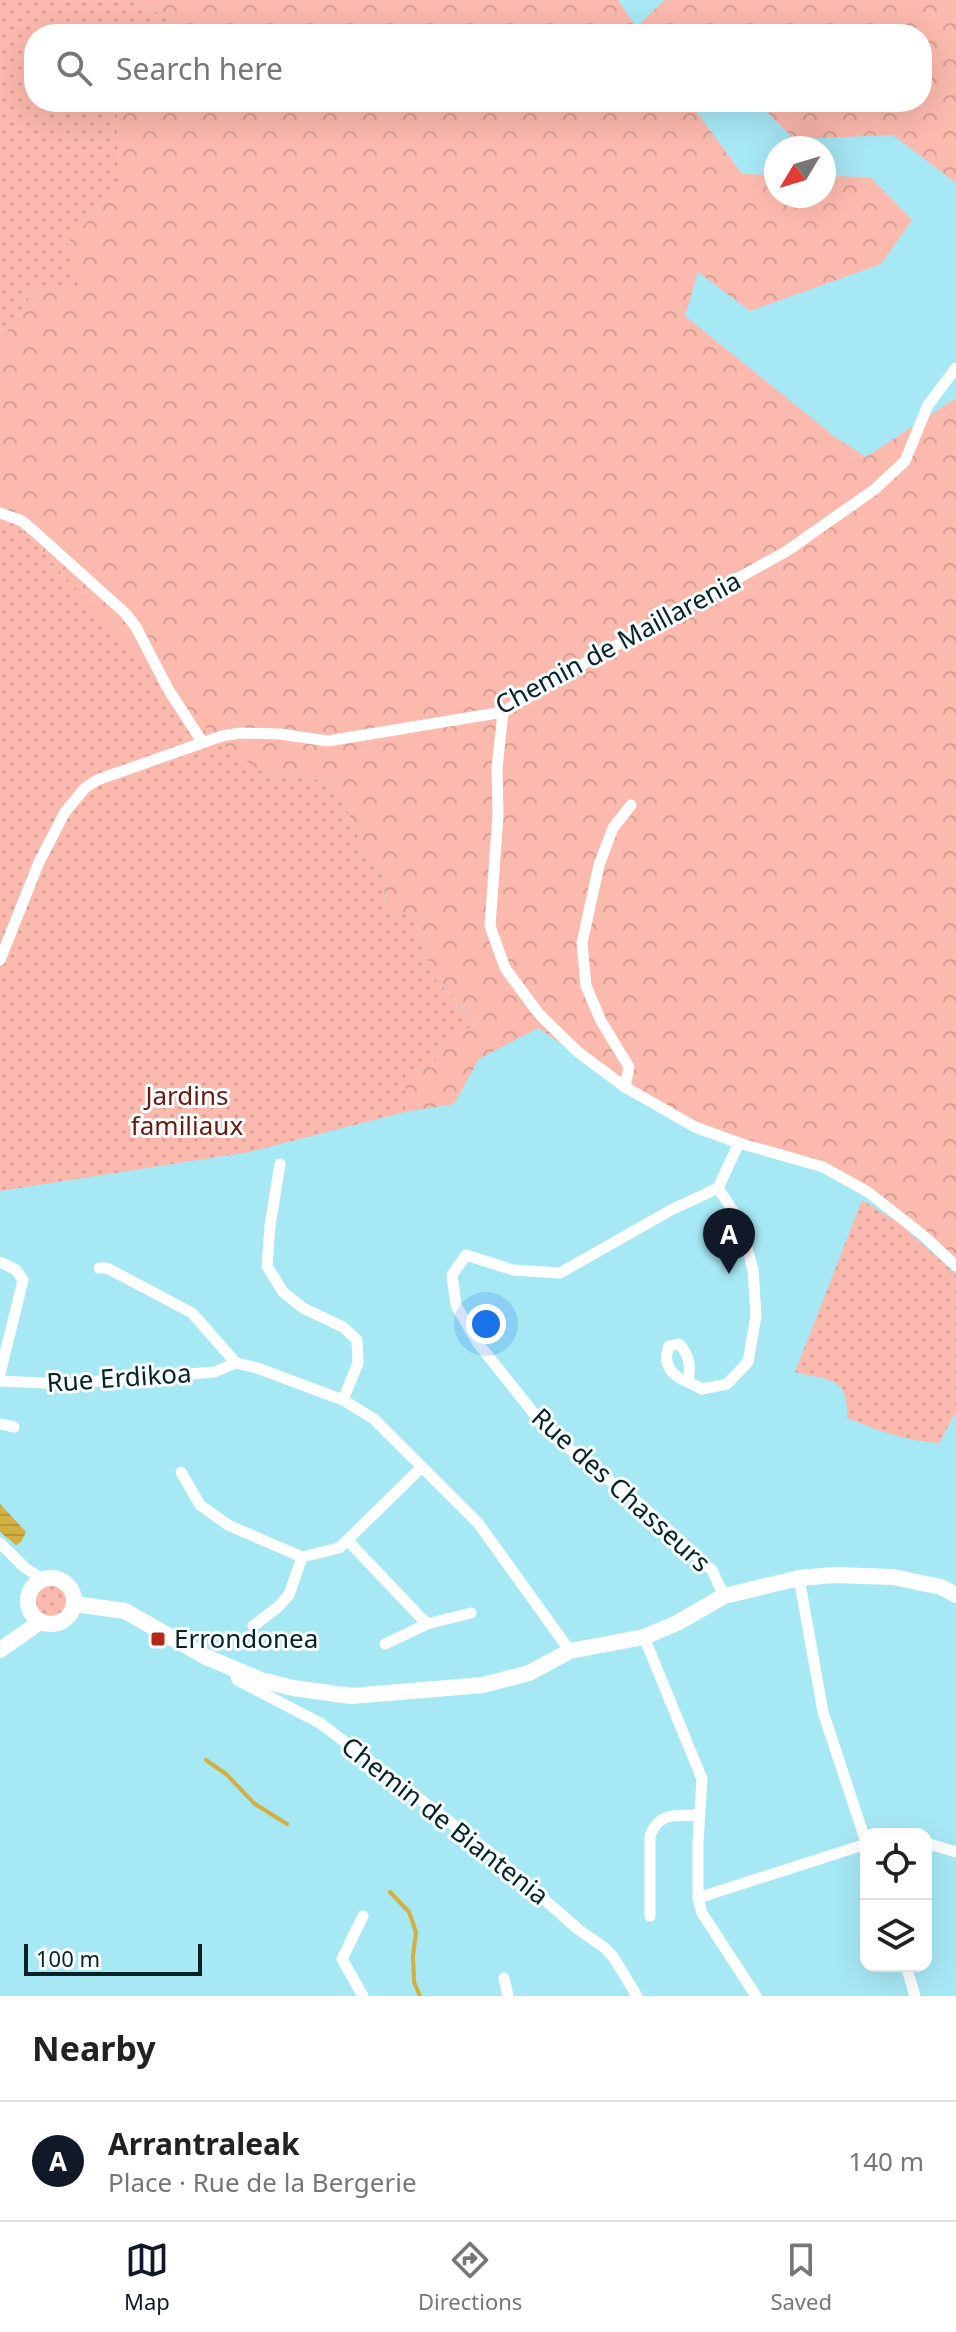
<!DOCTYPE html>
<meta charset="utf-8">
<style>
body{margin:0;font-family:"Noto Sans",sans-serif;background:#f2f2f2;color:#222}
.controls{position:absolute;right:24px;bottom:24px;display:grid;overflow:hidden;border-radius:16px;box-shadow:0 8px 32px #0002}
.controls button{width:72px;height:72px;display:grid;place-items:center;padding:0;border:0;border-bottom:2px solid #e0e0e0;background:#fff;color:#222;font:40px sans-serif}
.compass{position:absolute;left:764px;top:136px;width:72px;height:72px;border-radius:50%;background:#fff;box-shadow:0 8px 32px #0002;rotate:232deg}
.scale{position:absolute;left:24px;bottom:20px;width:178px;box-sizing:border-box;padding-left:8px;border:4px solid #082328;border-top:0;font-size:22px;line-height:28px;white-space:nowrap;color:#082328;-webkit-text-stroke:6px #f8feff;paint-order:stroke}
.you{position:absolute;left:486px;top:1324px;width:28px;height:28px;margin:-20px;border:6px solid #fff;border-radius:50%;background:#1a73e8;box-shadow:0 0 0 12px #1a73e833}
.badge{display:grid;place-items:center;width:52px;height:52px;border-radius:50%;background:#111827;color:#fff;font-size:26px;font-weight:700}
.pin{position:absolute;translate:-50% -66px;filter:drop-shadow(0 2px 4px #0008)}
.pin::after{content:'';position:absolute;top:42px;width:28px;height:24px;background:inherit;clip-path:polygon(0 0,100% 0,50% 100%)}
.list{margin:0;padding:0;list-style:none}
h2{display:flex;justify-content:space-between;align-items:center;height:104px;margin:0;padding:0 32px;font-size:34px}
h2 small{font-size:26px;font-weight:400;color:#767676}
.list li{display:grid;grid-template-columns:52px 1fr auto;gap:24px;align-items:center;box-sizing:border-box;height:120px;padding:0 32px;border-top:2px solid #e0e0e0}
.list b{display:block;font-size:30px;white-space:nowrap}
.list p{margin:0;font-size:26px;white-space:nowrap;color:#767676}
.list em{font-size:26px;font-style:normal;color:#767676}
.icon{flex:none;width:44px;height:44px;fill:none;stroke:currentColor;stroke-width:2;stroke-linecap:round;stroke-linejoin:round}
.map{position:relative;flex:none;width:956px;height:1996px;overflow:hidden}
.search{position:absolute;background:#fff;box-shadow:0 8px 32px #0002;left:24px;right:24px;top:24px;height:88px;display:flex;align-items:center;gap:20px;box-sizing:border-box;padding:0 28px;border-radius:32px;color:#767676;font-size:30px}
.sheet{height:224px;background:#fff}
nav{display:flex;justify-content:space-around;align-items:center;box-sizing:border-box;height:112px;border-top:2px solid #e0e0e0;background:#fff;font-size:22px;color:#767676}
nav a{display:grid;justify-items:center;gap:4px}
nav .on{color:#111827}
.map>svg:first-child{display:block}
.grass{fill:url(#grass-dots)}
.forest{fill:url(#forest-crowns)}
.water{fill:url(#water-rules)}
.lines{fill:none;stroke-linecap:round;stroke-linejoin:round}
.stream{stroke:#d2af3f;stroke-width:4}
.minor{stroke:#fff;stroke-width:11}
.secondary{stroke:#fff;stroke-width:16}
.poi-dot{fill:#b62916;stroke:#f8feff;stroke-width:3}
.labels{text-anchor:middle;stroke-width:6;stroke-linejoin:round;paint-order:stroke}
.street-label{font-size:26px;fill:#082328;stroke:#f8feff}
.park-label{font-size:26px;fill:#6c190e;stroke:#f8feff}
.poi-label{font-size:26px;fill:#082328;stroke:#f8feff;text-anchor:start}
</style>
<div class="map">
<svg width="956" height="1996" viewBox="0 0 956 1996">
<defs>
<pattern id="grass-dots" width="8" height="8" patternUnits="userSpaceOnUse" patternTransform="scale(2)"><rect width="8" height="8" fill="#fcb9ad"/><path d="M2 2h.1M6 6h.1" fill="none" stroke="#d69f95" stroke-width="1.8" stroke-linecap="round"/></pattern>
<pattern id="forest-crowns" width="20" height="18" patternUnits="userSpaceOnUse" patternTransform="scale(2)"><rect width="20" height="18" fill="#fcb9ad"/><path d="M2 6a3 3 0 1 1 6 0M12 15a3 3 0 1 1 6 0" fill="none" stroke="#d69f95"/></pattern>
<pattern id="water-rules" width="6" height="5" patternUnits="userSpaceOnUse" patternTransform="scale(2)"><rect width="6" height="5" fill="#d2af3f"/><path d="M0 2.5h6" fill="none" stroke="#b39637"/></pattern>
</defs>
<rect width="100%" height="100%" fill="#a7e8f5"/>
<g class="grass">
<polygon points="0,0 132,0 198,34 34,34 34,102 117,102 118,190 68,243 79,286 39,285 0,342"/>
<polygon points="0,512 7,514 263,772 328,781 349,814 362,847 384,877 385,911 412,914 435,978 476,1024 445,1042 431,1068 406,1070 405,1112 249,1152 0,1191"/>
<path d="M862 1200 899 1223 956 1274V1412L939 1443C906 1441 877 1430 847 1418 849 1375 828 1381 795 1372Z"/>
<circle cx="51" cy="1601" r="23"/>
</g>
<g class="forest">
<polygon points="132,0 618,0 636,27 665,0 956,0 956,183 893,135 794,139 757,102 922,102 922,34 198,34"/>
<polygon points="117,102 725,102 696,111 742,174 776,175 776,196 824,196 824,176 870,177 912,220 881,264 750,311 698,272 685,316 835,437 866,457 956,398 956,1266 924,1236 823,1167 739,1143 625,1087 538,1028 479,1059 454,1104 405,1112 406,1070 431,1068 445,1042 476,1023 435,978 412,914 385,911 384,877 362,847 349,814 328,781 262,772 221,743 7,515 0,512 0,342 39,285 78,286 67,243 118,190"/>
</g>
<polygon class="water" points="0,1504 26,1532 21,1542 16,1545 0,1532"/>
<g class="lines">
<g class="stream">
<polyline points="206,1760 226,1774 255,1804 287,1824"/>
<polyline points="390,1892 409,1912 416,1932 413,1956 414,1982 420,1996"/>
</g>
<g class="minor">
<polyline points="0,513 22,521 35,532 125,613 136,627 168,689 203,743"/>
<polyline points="503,712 497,768 498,815 490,926 505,968 539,1014 578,1052 625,1087 695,1127 739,1143 823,1167 868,1192 924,1236 956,1266"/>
<polyline points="0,960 39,862 65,812 85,788 97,780 222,736 240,733 280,734 328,741 503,712 593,658 787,551 875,489 905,461 928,405 956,368"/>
<polyline points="625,1087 629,1067 601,1021 586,986 582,943 599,865 613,828 631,805"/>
<polyline points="280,1164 270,1226 267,1266 283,1292 303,1308 343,1327 357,1340 358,1363 343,1400"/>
<polyline points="0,1262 16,1270 23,1280 0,1374"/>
<polyline points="99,1268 107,1268 192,1313 236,1363"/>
<polyline points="236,1363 257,1368 343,1400 374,1419 478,1523 570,1651"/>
<polyline points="0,1381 64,1384 214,1372 236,1363"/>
<path d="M688 1382C671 1376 662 1364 669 1346L679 1344C690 1356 691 1366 688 1382L702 1389 727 1384 748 1362 756 1316 753 1269 739 1220 718 1188"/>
<polyline points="0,1424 14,1427"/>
<polyline points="181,1472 200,1505 228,1525 302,1557 339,1548 421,1468"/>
<polyline points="348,1541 427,1624"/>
<polyline points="0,1543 24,1567 42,1579"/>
<polyline points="799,1578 823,1712 866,1842"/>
<polyline points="724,1596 712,1570 639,1503 575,1454 540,1421 477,1342 456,1305 452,1275 466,1255 513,1270 560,1273 671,1210 718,1188 739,1143"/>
<polyline points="253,1626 278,1607 289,1595 302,1557"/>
<polyline points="644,1637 702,1779 698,1841 698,1898 702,1913 756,1996"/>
<polyline points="385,1644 427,1624 471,1613"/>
<polyline points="235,1670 237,1680 320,1723 496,1857 579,1930 605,1948 614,1958 637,1996"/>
<polyline points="926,1843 956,1852"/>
<polyline points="698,1898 866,1844"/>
<polyline points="363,1916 342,1959 363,1996"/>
<path d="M650 1916V1836C659 1811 676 1816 699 1815"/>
<polyline points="906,1966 915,1996"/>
<polyline points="504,1978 508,1996"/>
</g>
<g class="secondary">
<circle cx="51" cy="1601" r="23"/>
<polyline points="75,1604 125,1611 206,1657 261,1680 293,1688 351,1696 483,1685 529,1673 570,1651 644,1637 677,1623 724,1596 799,1578 834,1575 893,1577 941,1587 956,1595"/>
<polyline points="0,1650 40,1622"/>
</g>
</g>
<rect class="poi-dot" x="150" y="1631" width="16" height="16" rx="4"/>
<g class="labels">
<g class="street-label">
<text transform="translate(618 643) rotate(-28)" y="9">Chemin de Maillarenia</text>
<text transform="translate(119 1378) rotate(-4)" y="9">Rue Erdikoa</text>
<text transform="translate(621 1490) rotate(42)" y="9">Rue des Chasseurs</text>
<text transform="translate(445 1821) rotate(38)" y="9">Chemin de Biantenia</text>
</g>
<g class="park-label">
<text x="187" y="1105">Jardins<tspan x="187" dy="30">familiaux</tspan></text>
</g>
<g class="poi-label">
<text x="174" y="1648">Errondonea</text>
</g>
</g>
</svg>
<div class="controls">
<button><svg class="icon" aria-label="locate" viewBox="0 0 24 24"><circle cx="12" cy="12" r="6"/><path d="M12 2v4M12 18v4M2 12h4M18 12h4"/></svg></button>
<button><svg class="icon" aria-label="layers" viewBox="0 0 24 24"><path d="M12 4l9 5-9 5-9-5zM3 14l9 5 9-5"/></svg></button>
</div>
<svg class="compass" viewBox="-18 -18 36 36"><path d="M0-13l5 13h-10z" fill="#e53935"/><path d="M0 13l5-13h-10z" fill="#767676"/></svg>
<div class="scale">100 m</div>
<div class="you"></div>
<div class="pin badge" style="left:729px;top:1274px">A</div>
<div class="search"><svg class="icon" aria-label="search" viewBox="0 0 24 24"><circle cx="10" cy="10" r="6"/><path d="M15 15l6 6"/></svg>Search here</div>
</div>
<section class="sheet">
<h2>Nearby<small></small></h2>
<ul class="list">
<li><span class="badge">A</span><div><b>Arrantraleak</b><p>Place · Rue de la Bergerie</p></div><em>140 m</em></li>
</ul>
</section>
<nav>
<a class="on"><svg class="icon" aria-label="map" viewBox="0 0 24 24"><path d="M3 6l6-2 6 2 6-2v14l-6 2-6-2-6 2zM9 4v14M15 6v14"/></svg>Map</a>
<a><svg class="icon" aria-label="directions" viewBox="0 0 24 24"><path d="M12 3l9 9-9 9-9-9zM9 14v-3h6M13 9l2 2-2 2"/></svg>Directions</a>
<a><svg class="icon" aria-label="saved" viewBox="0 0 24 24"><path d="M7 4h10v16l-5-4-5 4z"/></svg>Saved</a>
</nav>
